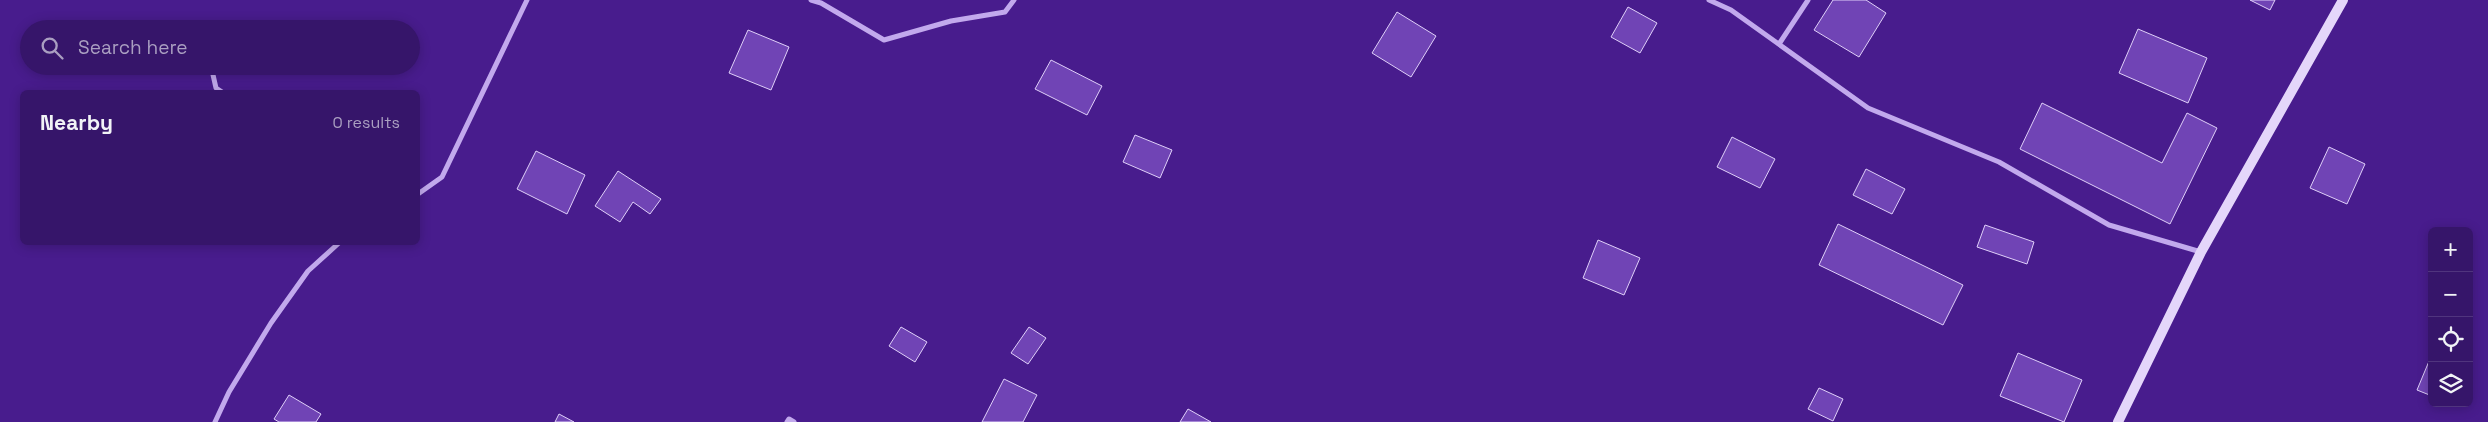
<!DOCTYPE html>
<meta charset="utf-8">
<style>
body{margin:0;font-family:"Space Grotesk",sans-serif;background:#412272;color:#f1f3f6}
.controls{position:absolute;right:15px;bottom:15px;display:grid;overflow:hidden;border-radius:8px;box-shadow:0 2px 12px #0003}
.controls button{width:45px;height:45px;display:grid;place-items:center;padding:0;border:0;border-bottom:1px solid #50347e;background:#36156a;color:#f1f3f6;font:25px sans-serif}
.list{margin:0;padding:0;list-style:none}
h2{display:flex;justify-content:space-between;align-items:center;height:65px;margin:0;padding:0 20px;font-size:21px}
h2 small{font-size:16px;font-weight:400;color:#aa9fc1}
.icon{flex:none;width:28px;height:28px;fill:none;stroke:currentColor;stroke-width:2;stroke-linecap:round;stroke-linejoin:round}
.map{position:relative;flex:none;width:2488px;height:422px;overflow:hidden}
.search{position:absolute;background:#36156a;box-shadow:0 2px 12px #0003;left:20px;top:20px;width:400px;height:55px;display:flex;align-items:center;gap:12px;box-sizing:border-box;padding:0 18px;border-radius:28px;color:#aa9fc1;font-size:19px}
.panel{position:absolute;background:#36156a;box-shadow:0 2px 12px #0003;left:20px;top:90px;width:400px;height:155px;border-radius:8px}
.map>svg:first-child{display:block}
.building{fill:#7044b5;stroke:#dfcff9}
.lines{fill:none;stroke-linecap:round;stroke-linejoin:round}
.minor{stroke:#c2a9ed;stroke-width:5}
.secondary{stroke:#e4d6fa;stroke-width:10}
</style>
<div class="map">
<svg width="2488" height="422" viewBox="0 0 2488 422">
<rect width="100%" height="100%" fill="#481c8d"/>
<g class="building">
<polygon points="1833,0 1866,0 1886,13 1859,57 1814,30"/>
<polygon points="2250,0 2275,0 2270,10"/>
<polygon points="1628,7 1657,23 1640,53 1611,37"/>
<polygon points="1397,12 1436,36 1411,77 1372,53"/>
<polygon points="2138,29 2207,58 2188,103 2119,73"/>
<polygon points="748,30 789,47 771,90 729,73"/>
<polygon points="1051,60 1102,86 1087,115 1035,89"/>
<polygon points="2042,103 2162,163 2187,113 2217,128 2170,224 2020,149"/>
<polygon points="1135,135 1172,150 1160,178 1123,162"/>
<polygon points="1732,137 1775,159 1760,188 1717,167"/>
<polygon points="2329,147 2365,164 2347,204 2310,188"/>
<polygon points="536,151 585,175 567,214 517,189"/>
<polygon points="1866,169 1905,189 1892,214 1853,195"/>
<polygon points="618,171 661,199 650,214 633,202 620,222 595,206"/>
<polygon points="1838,224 1963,285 1943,325 1819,265"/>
<polygon points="1985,225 2034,242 2027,264 1977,247"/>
<polygon points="1598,240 1640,258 1624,295 1583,278"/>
<polygon points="901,327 927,342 915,362 889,346"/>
<polygon points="1029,327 1046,338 1028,364 1011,353"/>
<polygon points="2018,353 2082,380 2064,422 2000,396"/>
<polygon points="2432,354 2432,396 2417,390"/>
<polygon points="1004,379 1037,395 1023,422 982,422"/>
<polygon points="1819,388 1843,399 1833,421 1808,409"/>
<polygon points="289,395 321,414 316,422 279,422 274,419"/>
<polygon points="1188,409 1211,422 1180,422"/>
<polygon points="559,414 574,422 555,422"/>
</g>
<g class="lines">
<g class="minor">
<polyline points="811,0 821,3 884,40 951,21 1005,12 1014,0"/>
<polyline points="1709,0 1731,10 1868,108 1999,162 2109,225 2201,252"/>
<polyline points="1779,44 1808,0"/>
<polyline points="211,66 216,88 222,92"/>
<polyline points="418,194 442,177 527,0"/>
<polyline points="215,422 229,392 271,323 308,271 340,242"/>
<polyline points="787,422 789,419 794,422"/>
</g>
<polyline class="secondary" points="2118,422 2201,252 2343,0"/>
</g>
</svg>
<div class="controls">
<button>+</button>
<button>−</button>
<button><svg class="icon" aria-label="locate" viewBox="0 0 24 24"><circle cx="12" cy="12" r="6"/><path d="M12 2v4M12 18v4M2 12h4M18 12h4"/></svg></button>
<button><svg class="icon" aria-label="layers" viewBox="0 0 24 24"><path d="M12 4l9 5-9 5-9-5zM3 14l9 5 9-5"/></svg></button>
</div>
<div class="search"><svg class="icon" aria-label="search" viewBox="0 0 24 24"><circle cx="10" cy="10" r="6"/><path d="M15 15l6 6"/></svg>Search here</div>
<section class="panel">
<h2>Nearby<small>0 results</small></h2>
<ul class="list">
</ul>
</section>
</div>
